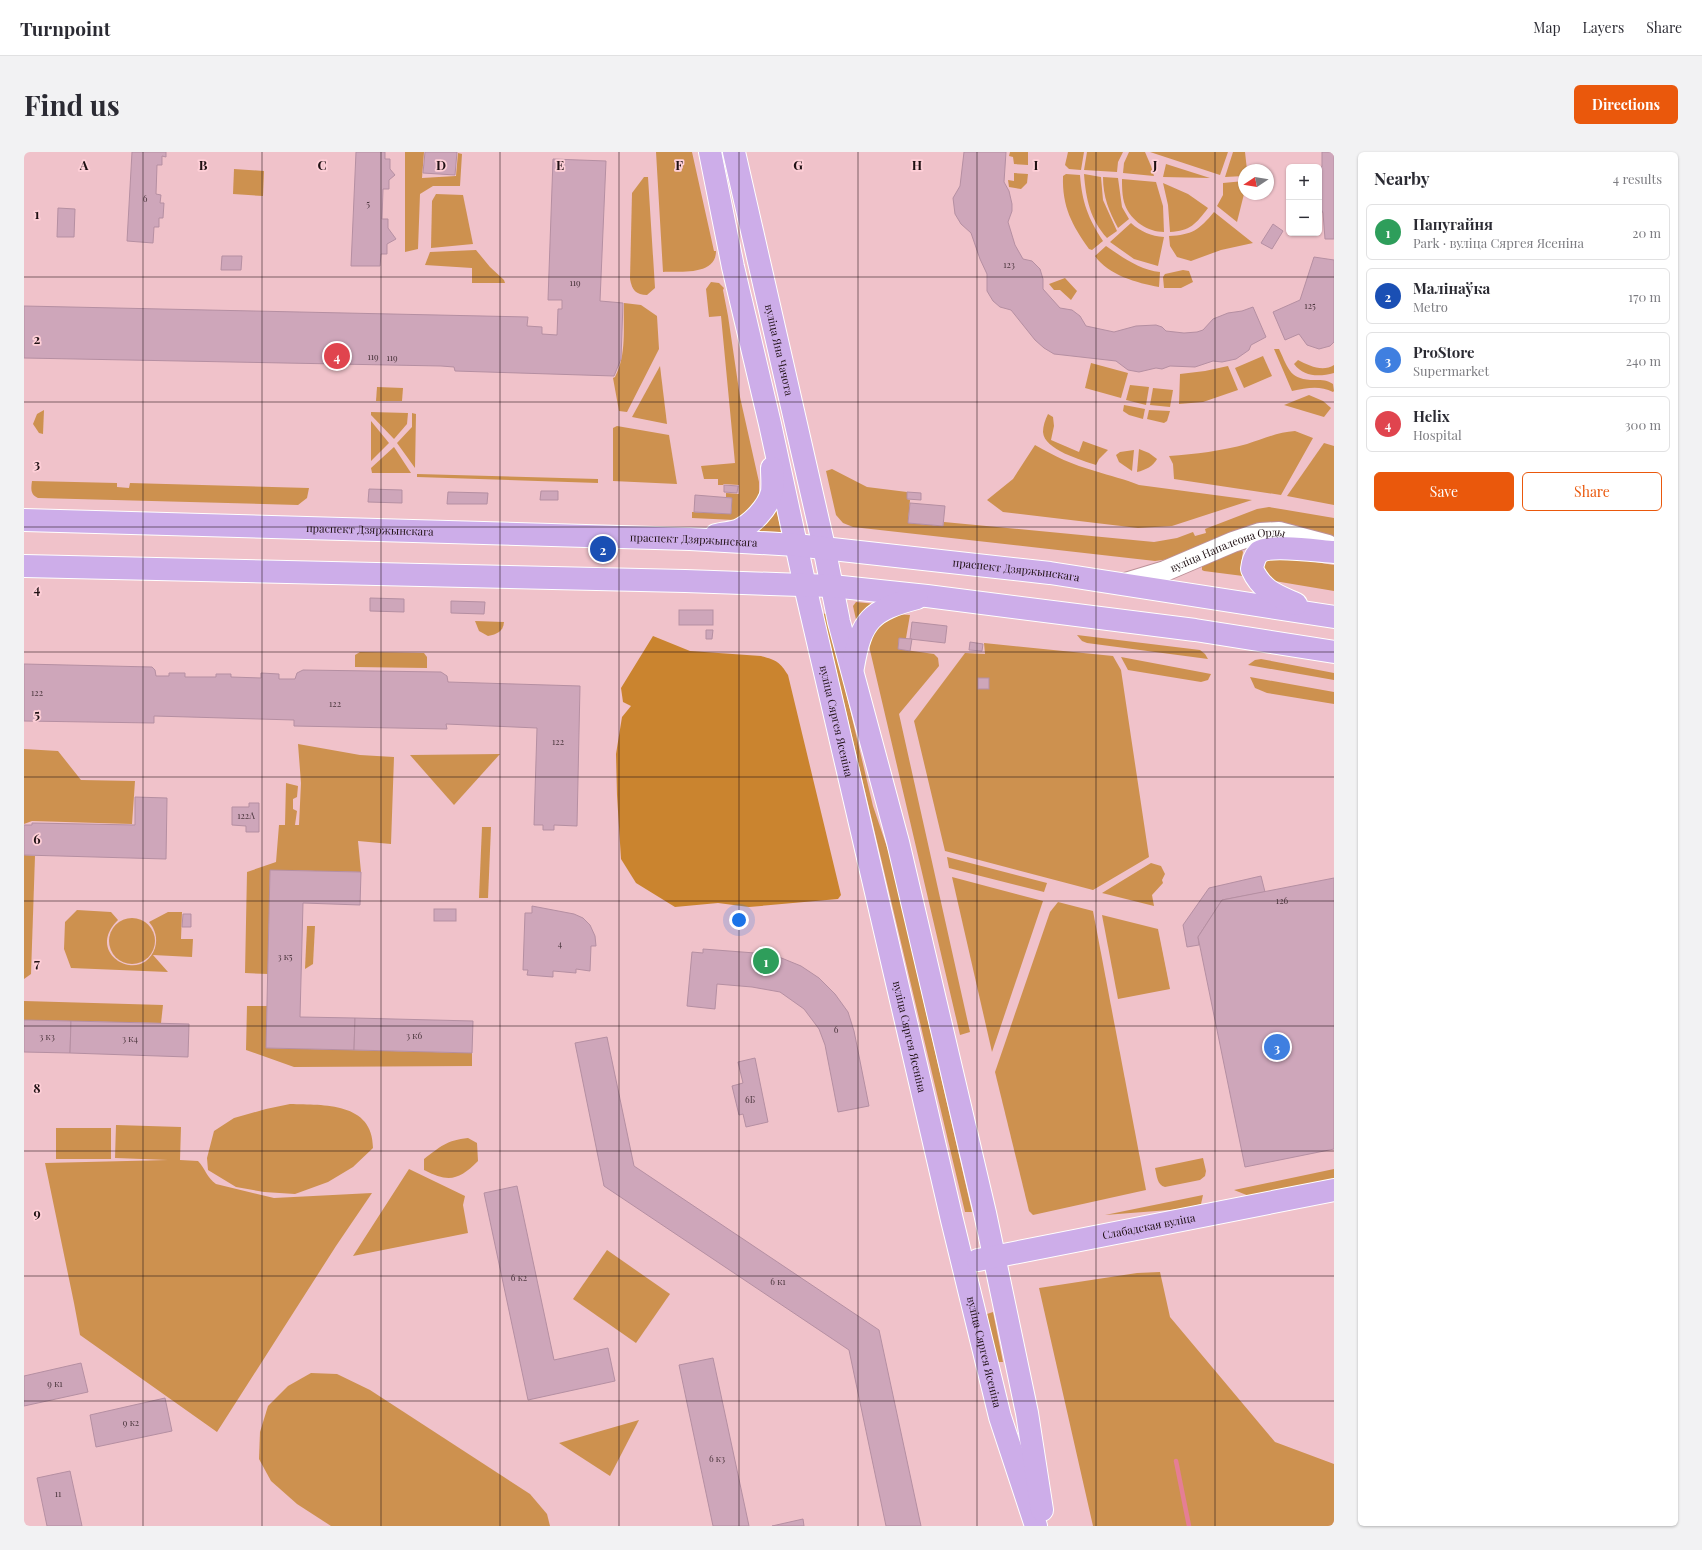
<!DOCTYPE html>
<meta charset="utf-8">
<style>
body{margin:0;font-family:"Playfair Display",serif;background:#f2f2f3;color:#2b2b33}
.controls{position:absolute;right:12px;top:12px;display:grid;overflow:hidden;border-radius:6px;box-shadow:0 1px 3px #0004}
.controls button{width:36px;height:36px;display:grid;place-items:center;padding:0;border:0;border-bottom:1px solid #e1e1e2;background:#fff;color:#2b2b33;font:20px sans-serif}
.compass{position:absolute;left:1214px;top:12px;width:36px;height:36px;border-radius:50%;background:#fff;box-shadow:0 1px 3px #0004;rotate:258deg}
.you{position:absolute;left:715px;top:768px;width:14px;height:14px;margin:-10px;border:3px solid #fff;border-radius:50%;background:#1a73e8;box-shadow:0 0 0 6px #1a73e833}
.badge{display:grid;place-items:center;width:26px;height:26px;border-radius:50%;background:#ea580c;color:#fff;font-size:13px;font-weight:700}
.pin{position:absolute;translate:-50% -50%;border:2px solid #fff;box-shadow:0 1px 4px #0006}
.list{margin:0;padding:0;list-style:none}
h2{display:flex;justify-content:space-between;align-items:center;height:52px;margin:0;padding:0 16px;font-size:17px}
h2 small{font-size:13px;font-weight:400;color:#7c7c81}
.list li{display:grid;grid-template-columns:26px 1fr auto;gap:12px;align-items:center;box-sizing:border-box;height:56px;margin:0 8px 8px;padding:0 8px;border:1px solid #e1e1e2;border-radius:6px}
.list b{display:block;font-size:15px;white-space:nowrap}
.list p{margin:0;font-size:13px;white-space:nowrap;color:#7c7c81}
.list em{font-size:13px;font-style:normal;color:#7c7c81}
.actions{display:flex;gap:8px;padding:12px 16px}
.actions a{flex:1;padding:9px 0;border:1px solid #ea580c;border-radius:6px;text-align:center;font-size:14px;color:#ea580c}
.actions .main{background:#ea580c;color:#fff}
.map{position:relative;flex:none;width:1310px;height:1374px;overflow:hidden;border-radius:6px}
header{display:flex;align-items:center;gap:24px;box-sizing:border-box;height:56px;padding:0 20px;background:#fff;border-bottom:1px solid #e1e1e2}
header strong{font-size:19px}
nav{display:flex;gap:22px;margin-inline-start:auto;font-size:14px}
.intro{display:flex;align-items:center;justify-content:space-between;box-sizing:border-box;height:96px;padding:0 24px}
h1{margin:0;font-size:28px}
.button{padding:10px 18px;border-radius:6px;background:#ea580c;color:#fff;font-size:14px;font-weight:700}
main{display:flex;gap:24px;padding:0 24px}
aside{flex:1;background:#fff;border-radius:6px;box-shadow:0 1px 3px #0004}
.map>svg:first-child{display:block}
.green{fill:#cd914f}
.forest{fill:#ca842f}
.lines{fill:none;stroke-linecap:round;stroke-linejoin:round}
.stream{stroke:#e57e94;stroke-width:4.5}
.building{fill:#cea6ba;stroke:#b58fa2}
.minor-casing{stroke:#bc9098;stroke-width:22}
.major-casing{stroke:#fff;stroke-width:24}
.minor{stroke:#fff;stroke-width:20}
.major{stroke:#cdade9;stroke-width:22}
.grid{fill:none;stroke:#1f1013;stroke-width:1;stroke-opacity:0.55}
.labels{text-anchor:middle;stroke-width:3.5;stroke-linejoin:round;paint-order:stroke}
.number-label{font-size:9px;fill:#4b363d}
.street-label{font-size:11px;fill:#1f1013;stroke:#fecfd7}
.grid-label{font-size:13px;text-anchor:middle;font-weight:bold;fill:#1f1013;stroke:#fecfd7;stroke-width:3.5;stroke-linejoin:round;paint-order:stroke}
</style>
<header>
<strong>Turnpoint</strong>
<nav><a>Map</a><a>Layers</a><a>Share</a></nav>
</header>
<div class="intro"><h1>Find us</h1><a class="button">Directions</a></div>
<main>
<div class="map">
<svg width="1310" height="1374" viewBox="0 0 1310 1374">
<rect width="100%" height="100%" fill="#f0c2ca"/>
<g class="green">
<polygon points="381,0 400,0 398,26 432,24 434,1 438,2 436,34 409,34 396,42 394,97 381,100"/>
<path d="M632 0H668L690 99H692C692 124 656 119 639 120Z"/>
<polygon points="986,0 1004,0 1004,13 990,12 989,5 985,4"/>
<polygon points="1044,0 1060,0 1057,18 1045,17 1041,13"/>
<polygon points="1063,0 1099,0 1094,10 1093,20 1060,18"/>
<polygon points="1105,0 1121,0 1127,14 1130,24 1099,21 1100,11"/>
<polygon points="1126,0 1204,0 1196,23"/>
<polygon points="1209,0 1221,0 1223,18 1220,18 1220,24 1201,25"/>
<polygon points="1142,12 1186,26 1139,25"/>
<polygon points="210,17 240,19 239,44 209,42"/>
<polygon points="990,21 1004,22 1003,31 997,37 985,35 984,28 990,29"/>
<path d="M1042 22 1056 23C1058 50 1064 66 1079 89L1068 98 1065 97C1048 73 1038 55 1039 24Z"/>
<path d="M1060 22 1077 25 1079 48 1093 79 1083 86C1066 67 1062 47 1060 22Z"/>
<path d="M620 25H624L631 136 623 143C612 143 608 138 606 127L608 41Z"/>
<path d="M1079 25 1094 26 1098 55 1105 67 1094 76C1085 59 1079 45 1079 25Z"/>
<path d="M1098 27 1132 30 1139 54 1140 80C1124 80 1107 69 1101 53 1098 45 1098 35 1098 27Z"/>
<polygon points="1220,29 1220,42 1213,70 1193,54 1199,43 1199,31"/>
<path d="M1139 31 1164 42 1184 56C1172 72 1166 79 1146 80L1144 53Z"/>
<polygon points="412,42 439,43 449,92 407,96 408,49"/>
<path d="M1190 60 1229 91 1197 98 1167 109 1153 105 1146 94 1145 84C1168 83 1175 78 1190 60Z"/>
<path d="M1107 71C1117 80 1127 84 1140 85L1134 114 1110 107 1086 90Z"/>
<path d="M1082 94C1098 105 1116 118 1136 120L1135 135C1113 131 1084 123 1071 104Z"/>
<polygon points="452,98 466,115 480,128 481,131 448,131 448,116 401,113 406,100"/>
<polygon points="1159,118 1165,119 1169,130 1157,136 1140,136 1139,125 1141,122"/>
<polygon points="1041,126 1053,139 1047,148 1036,138 1030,138 1025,132"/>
<polygon points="687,130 695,131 700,136 699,138 704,164 716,245 735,330 735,342 730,354 711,368 668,366 668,360 707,362 708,346 702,345 702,341 715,342 715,333 700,332 699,333 694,333 694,327 680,327 677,314 711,311 697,164 685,165 682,137"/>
<path d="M600 151 617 153 633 164 635 197 603 260 595 259 589 226 591 225C603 203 599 175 600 151Z"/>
<path d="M1250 197H1255C1265 218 1266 228 1291 228 1299 228 1303 228 1309 232L1310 239 1309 240C1295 233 1283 236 1268 239Z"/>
<polygon points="1239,204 1248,224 1220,236 1211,216"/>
<path d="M1274 208C1285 214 1299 220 1310 213V221C1295 225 1280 225 1270 212Z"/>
<polygon points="1067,211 1104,221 1097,246 1061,236"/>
<polygon points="636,214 643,272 608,265"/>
<polygon points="1204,214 1214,238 1179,250 1155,252 1156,222 1181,219"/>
<polygon points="1106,233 1125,235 1122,253 1102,248"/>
<polygon points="353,235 379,236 378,249 352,249"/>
<polygon points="1129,236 1149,238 1146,255 1126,253"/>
<polygon points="1285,243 1299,249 1307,256 1300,265 1260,253"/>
<polygon points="1100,253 1121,257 1119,267 1105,263 1099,259"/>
<polygon points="20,258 19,282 15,281 9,272 13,262"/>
<polygon points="1125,258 1146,259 1143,269 1140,271 1123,267"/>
<polygon points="347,260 384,261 383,272 370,287 347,263"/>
<polygon points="388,261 392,262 391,316 373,291 388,275"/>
<path d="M1024 262 1029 265 1030 274 1027 288 1055 300 1059 289 1084 298 1075 307 1072 313C1058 308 1020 298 1019 280 1019 274 1021 268 1024 262Z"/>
<polygon points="347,269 365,291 347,309"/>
<polygon points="593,274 645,283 653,332 589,329 589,276"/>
<path d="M1271 279 1289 286 1257 343 1150 327 1149 312 1145 304C1172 302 1197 299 1223 292 1239 287 1254 280 1271 279Z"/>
<polygon points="1300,291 1310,294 1310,353 1263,344"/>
<path d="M1011 293C1030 304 1049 313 1071 319 1086 324 1101 327 1115 333L1228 348 1148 374 1114 376 979 360 963 348 989 327Z"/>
<polygon points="370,295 387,321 348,321 347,316"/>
<path d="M1115 297 1125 301 1133 307C1129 314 1122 318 1113 320Z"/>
<polygon points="1110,298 1108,319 1095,310 1092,303 1096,300"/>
<polygon points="808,317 843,335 883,340 883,347 886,348 884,371 919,374 920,370 1130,390 1153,386 1169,380 1171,384 1182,381 1181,377 1233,357 1245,355 1310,366 1310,385 1256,375 1146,407 1131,409 829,375 819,371 812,363 802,319"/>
<polygon points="393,322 574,327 574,331 393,325"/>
<path d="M8 329 93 331V335L105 336 106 331 285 336 283 346 274 353 14 346C6 343 7 336 8 329Z"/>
<polygon points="752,355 757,380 731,379"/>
<polygon points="1217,397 1219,400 1217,412 1219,424 1180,419 1178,418 1178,413"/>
<polygon points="1254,404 1310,413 1310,439 1245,428 1233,410"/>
<polygon points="832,450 852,452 833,472 829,454"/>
<polygon points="803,461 849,654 866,704 948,1060 941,1060 799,462"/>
<polygon points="869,462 886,463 882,486 875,486 874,497 910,502 914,506 915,514 875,562 946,880 936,883 845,494 848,478"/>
<path d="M451 469 480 470C479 480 473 482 464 484L455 479Z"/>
<polygon points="1053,483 1176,498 1181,502 1184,507 1063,491 1058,489"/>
<polygon points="960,491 1089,504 1097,518 1125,705 1069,738 921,699 890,569 941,501 961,502"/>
<polygon points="336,500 400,501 403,505 403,516 331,515 331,503"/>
<polygon points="1097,505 1187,522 1184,528 1177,530 1104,518"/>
<polygon points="1237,507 1310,521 1310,528 1224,513 1231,508"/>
<polygon points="1226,525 1310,540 1310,552 1243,541 1231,536"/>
<polygon points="274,592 336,603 370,605 367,692 334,689 337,720 246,718 244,822 221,821 223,720 252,710 255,673 261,673 262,631 274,634 273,645 269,647 269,657 273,659 271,673 275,673 277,631"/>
<polygon points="0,597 34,599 57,628 111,629 108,672 8,669 0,672"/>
<polygon points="476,602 430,653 386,603"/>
<polygon points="458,675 467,675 464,746 455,746"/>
<polygon points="0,703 11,704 7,822 0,827"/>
<polygon points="923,705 1023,731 1020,740 925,716"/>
<polygon points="1127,711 1137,714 1141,722 1138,728 1139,731 1128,743 1130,754 1078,741"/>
<polygon points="928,725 1019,749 968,900"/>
<polygon points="1034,750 1069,759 1122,1038 1009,1063 1005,1059 971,920 1026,760"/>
<path d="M53 758 87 760 94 768C59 802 118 834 131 796 134 786 131 777 125 770L144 760H158L157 787H169L168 805 129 803 144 820 47 816 40 797 41 770Z"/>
<polygon points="1078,763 1134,777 1146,837 1094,847"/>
<circle cx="108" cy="789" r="23"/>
<polygon points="283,774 291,774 289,812 281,817"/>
<polygon points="0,849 139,853 137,871 0,868"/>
<polygon points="223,854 243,854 242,896 448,901 448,914 270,915 222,898"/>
<path d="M266 952C300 953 349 950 349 996L329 1015 304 1030 271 1042 240 1040 212 1035 184 1018 183 1006 190 979 210 966 242 957Z"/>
<path d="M92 973 157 975 156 1008 174 1009C181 1016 183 1026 192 1032L250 1046 348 1041 312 1094 193 1280 56 1183 50 1151 21 1011 144 1008 91 1006Z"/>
<rect x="32" y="976" width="55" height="31"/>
<path d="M444 986 453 991 454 1009C435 1028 425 1031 400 1018V1007C416 995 423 988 444 986Z"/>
<path d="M1179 1006 1182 1019 1181 1024 1176 1028 1141 1035C1133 1033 1133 1024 1131 1016Z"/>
<polygon points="385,1017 441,1044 439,1053 444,1081 329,1104"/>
<polygon points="1310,1017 1310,1027 1225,1044 1210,1038"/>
<polygon points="1179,1043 1177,1052 1158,1057 1081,1063"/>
<polygon points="583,1098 646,1142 612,1191 549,1147"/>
<polygon points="1136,1120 1146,1165 1251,1290 1310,1312 1310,1374 1069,1374 1015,1136 1113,1121"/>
<polygon points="969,1160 979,1210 973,1210 963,1162"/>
<polygon points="287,1221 313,1222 346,1238 506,1342 523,1362 526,1374 307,1374 273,1352 247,1329 235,1307 236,1280 244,1254 264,1234"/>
<polygon points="615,1268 586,1324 535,1291"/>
</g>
<path class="forest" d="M629 484 666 499 737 504C752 508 756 510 764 523L817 743 814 747 725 755 694 751 651 755 612 731 597 707 593 643 592 602 598 565 607 554 599 550 597 536Z"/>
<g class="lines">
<polyline class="stream" points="1152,1309 1165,1374"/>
</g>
<g class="building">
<polygon points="108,0 142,0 142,5 138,4 138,13 133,13 132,42 137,43 136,51 140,51 139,66 135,66 135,75 130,75 129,91 103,89"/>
<polygon points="332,0 361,0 361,7 366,7 366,17 371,23 365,28 365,37 359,37 358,67 364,67 364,76 372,87 363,92 363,102 357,102 356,114 327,114"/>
<polygon points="401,0 433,0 431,23 399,21"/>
<polygon points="940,0 982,0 980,30 985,39 988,52 988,59 984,70 991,93 999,107 1008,109 1016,117 1019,127 1019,137 1036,156 1048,158 1056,164 1062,174 1090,180 1112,174 1132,173 1138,175 1142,179 1160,181 1173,180 1179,178 1189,167 1204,161 1218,159 1229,155 1242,185 1227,193 1225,198 1212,207 1198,210 1189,209 1171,215 1146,214 1138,217 1132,216 1115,220 1104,218 1092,209 1039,203 1030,202 1020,196 1011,188 987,158 976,155 969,149 963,139 963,122 956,107 947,81 937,72 931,62 929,46 936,34"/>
<polygon points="1298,0 1310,0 1310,87 1301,87 1299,61 1295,53 1295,20 1298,14"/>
<polygon points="529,7 582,9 576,149 599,151 597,207 590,224 431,219 430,215 417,214 0,206 0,154 504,165 503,174 518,175 518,182 533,183 534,157 538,157 538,148 524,148"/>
<polygon points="34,56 51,57 50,85 33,85"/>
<polygon points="1249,72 1259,79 1248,97 1237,91"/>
<polygon points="198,104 218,104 217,118 197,118"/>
<polygon points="1290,105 1310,108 1310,190 1306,194 1295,197 1283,193 1275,182 1261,188 1249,160 1276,148"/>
<polygon points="700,333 714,334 713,341 700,340"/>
<polygon points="345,337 378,338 378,351 344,350"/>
<polygon points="517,339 534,339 534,348 516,348"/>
<polygon points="424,340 464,341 463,352 423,352"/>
<polygon points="883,340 897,341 897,348 883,347"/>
<polygon points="671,343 708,346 707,362 670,360"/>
<polygon points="886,351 921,354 919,374 884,371"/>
<polygon points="346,446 380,447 380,460 346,459"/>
<polygon points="427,449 461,450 460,462 427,461"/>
<rect x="655" y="458" width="34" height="15"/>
<polygon points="888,470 923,474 921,491 886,487"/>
<polygon points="682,478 689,478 688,487 682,487"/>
<polygon points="875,486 888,487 886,499 874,497"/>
<polygon points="946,490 959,492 958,499 945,498"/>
<polygon points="0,512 128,515 131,518 132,524 145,524 145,521 161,521 161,525 192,525 192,522 207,522 207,525 237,526 237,521 255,522 255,527 271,527 273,521 279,518 417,520 423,524 424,530 556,534 553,674 530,673 530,678 519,678 519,673 510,673 513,576 422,572 423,577 270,574 270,568 130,564 130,571 0,569"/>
<rect x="954" y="526" width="11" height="11"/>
<polygon points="111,645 143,646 142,707 0,703 0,673 8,673 8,671 111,673"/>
<polygon points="225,651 235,651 235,680 222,680 222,674 208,673 208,655 225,655"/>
<polygon points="246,718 337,720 336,753 279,751 276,865 331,866 330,898 242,896"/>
<polygon points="1237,724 1241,740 1198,748 1174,785 1175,793 1163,795 1159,773 1185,736"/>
<polygon points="1310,726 1310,997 1221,1015 1174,785 1198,748"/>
<polygon points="508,754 550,762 559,766 566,773 571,784 572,794 567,794 566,819 552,817 552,821 529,819 529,825 503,823 504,818 499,818 501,761 508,761"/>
<rect x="410" y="757" width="22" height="12"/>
<polygon points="159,762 167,762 167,775 158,775"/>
<polygon points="679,797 731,801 755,805 777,814 795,826 811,842 824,860 830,879 845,954 814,960 801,893 795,877 780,857 756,840 728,835 693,832 691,857 663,854 668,800 679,801"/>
<polygon points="331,866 449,869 448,901 330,898"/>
<polygon points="0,868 47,869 46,901 0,900"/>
<polygon points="47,869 165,872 164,905 46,901"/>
<polygon points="583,885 610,1014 855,1178 897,1374 862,1374 825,1198 580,1034 551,891"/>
<polygon points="731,906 744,970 722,975 719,962 715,963 708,934 719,931 714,910"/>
<polygon points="493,1034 530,1208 584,1196 591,1229 504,1248 460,1041"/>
<polygon points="689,1206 725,1374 689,1374 655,1213"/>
<polygon points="57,1211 64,1240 0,1254 0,1224"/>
<polygon points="141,1246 148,1279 72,1295 66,1263"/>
<polygon points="46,1319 58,1374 23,1374 13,1326"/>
<polygon points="779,1367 780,1374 748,1374"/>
</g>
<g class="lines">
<defs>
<g id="minor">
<path id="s1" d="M1098 432 1141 419 1209 390 1236 381 1255 380 1304 393"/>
</g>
<g id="major">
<path id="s2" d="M686 0 709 115 746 272 781 434 928 1068 976 1265 1012 1374"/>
<path id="s3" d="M710 0 800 395 815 470 874 690 961 1061 1003 1261 1018 1358"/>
<path id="s4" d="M0 368 666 387 772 393 1026 421 1310 465"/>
<path d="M692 383C699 381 707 381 713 379 727 373 744 356 748 340 749 332 748 324 748 316"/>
<polyline points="0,414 661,429 808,434 903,444 1171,478 1310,500"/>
<path d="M1272 452C1252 443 1238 439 1228 417 1229 410 1230 405 1235 400 1247 392 1294 399 1310 400"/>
<path d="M829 515C837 468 847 458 893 446"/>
<path id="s5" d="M954 1108 1310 1038"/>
</g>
</defs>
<use href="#minor" class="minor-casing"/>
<use href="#major" class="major-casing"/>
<use href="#minor" class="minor"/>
<use href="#major" class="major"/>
</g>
<path class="grid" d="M119 0V1374M238 0V1374M357 0V1374M476 0V1374M595 0V1374M715 0V1374M834 0V1374M953 0V1374M1072 0V1374M1191 0V1374M0 125H1310M0 250H1310M0 375H1310M0 500H1310M0 625H1310M0 749H1310M0 874H1310M0 999H1310M0 1124H1310M0 1249H1310"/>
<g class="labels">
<g class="number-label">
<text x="121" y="50">6</text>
<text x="344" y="55">5</text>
<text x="985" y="116">123</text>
<text x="551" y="134">119</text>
<text x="1286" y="157">125</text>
<text x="349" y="208">119</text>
<text x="368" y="209">119</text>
<text x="13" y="544">122</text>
<text x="311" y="555">122</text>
<text x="534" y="593">122</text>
<text x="222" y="667">122А</text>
<text x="1258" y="752">126</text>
<text x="536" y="795">4</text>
<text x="261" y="808">3 к5</text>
<text x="812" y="881">6</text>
<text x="390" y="887">3 к6</text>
<text x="23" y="888">3 к3</text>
<text x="106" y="890">3 к4</text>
<text x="726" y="951">6Б</text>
<text x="495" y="1129">6 к2</text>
<text x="754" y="1133">6 к1</text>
<text x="31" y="1235">9 к1</text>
<text x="107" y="1274">9 к2</text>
<text x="693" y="1310">6 к3</text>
<text x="34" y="1345">11</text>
</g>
<g class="street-label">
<text dy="4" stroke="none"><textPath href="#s3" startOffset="203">вуліца Яна Чачота</textPath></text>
<text dy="4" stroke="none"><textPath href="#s4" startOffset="346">праспект Дзяржынскага</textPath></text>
<text dy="4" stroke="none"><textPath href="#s4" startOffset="670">праспект Дзяржынскага</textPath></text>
<text dy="4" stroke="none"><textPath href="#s1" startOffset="112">вуліца Напалеона Орды</textPath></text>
<text dy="4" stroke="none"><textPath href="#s4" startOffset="994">праспект Дзяржынскага</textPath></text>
<text dy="4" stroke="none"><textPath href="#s2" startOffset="583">вуліца Сяргея Ясеніна</textPath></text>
<text dy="4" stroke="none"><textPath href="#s2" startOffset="907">вуліца Сяргея Ясеніна</textPath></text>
<text dy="4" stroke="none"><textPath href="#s5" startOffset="174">Слабадская вуліца</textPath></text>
<text dy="4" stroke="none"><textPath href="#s2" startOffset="1231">вуліца Сяргея Ясеніна</textPath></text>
</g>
</g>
<g class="grid-label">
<text x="60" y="18">A</text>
<text x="179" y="18">B</text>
<text x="298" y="18">C</text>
<text x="417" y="18">D</text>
<text x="536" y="18">E</text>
<text x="655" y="18">F</text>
<text x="774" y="18">G</text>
<text x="893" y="18">H</text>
<text x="1012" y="18">I</text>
<text x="1131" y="18">J</text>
<text x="13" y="67">1</text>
<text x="13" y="192">2</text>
<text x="13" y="317">3</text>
<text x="13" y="442">4</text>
<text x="13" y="567">5</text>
<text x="13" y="692">6</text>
<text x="13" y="816">7</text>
<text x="13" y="941">8</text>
<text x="13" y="1066">9</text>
</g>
</svg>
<div class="controls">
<button>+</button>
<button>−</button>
</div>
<svg class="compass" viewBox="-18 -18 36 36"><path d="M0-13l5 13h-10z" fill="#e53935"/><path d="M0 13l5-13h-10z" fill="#7c7c81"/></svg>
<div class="you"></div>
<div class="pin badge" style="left:742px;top:809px;background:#2e9e5b">1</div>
<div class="pin badge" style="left:579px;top:397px;background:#1a4fb4">2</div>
<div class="pin badge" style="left:1253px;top:895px;background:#3f7fe0">3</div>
<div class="pin badge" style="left:313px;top:204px;background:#e0444e">4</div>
</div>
<aside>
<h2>Nearby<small>4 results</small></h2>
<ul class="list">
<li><span class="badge" style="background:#2e9e5b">1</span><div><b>Папугайня</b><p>Park · вуліца Сяргея Ясеніна</p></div><em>20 m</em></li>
<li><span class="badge" style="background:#1a4fb4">2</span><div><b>Малінаўка</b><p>Metro</p></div><em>170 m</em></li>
<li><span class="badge" style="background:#3f7fe0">3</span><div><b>ProStore</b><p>Supermarket</p></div><em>240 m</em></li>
<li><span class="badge" style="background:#e0444e">4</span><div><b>Helix</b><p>Hospital</p></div><em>300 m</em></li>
</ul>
<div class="actions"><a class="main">Save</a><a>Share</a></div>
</aside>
</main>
